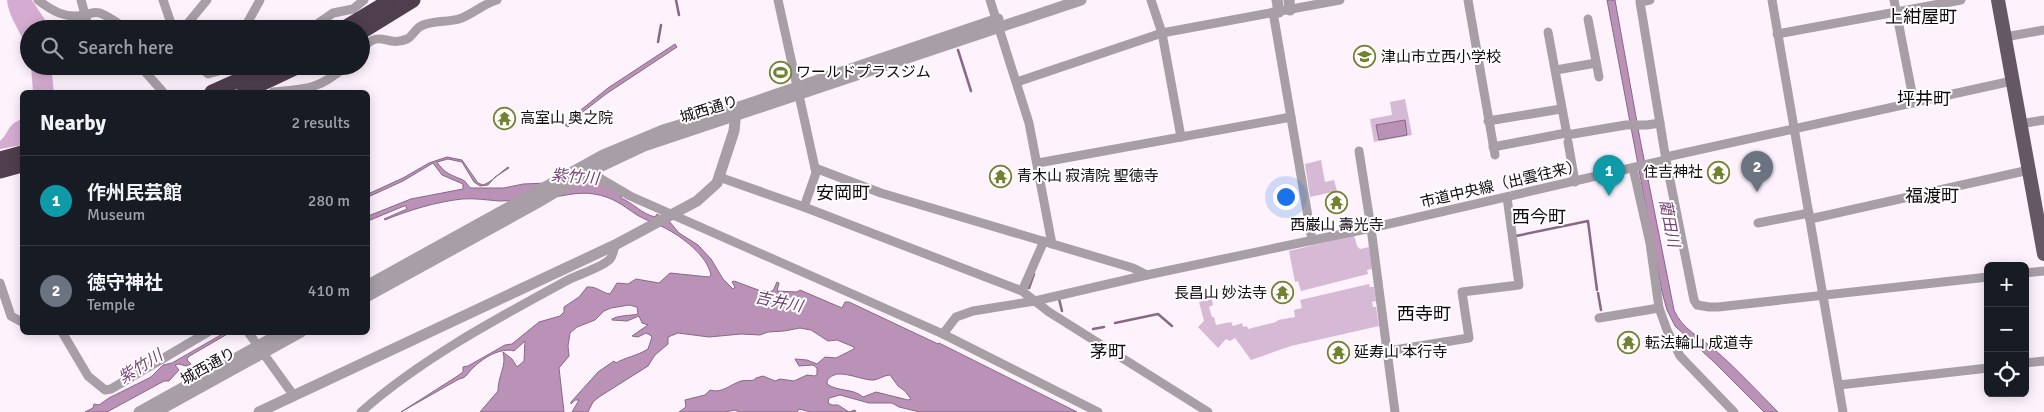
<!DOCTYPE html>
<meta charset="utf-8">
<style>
body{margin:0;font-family:Signika,"Noto Sans JP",sans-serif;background:#242831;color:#f1f3f6}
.controls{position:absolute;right:15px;bottom:15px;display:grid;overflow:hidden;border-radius:8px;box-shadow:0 2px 12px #0003}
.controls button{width:45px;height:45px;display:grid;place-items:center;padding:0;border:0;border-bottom:1px solid #363941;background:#171b24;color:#f1f3f6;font:25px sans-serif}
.you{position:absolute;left:1285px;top:196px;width:18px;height:18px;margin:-12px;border:4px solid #fff;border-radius:50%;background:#1a73e8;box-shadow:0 0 0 8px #1a73e833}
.badge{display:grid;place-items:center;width:32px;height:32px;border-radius:50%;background:#738230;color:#fff;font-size:16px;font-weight:700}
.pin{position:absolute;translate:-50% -41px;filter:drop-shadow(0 1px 2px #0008)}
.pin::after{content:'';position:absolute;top:26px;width:18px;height:15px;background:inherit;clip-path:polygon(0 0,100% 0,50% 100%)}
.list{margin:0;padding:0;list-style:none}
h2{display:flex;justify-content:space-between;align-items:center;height:65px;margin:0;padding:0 20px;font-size:21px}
h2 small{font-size:16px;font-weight:400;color:#9ea1a6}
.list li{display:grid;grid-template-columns:32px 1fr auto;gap:15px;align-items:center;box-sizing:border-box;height:90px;padding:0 20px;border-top:1px solid #363941}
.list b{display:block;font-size:19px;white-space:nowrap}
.list p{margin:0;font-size:16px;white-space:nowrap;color:#9ea1a6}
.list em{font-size:16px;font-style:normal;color:#9ea1a6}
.icon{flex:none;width:28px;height:28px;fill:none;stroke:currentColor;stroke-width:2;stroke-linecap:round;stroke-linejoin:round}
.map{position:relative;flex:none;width:2044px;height:412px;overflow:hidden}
.search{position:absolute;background:#171b24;box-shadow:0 2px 12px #0003;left:20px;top:20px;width:350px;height:55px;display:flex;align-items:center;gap:12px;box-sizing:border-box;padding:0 18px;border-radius:28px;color:#9ea1a6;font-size:19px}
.panel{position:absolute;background:#171b24;box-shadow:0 2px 12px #0003;left:20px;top:90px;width:350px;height:245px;border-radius:8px}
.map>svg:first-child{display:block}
.green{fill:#d6b9d4}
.forest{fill:#d4acd1}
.water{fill:#ba92b7;stroke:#876985;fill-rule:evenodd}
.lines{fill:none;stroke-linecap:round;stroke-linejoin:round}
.stream{stroke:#876985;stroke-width:2.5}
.minor{stroke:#a79ea6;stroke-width:9}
.tertiary{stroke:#a79ea6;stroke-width:11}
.primary{stroke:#665765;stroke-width:14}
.motorway{stroke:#4f3e4e;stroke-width:15}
.labels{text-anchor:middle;stroke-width:4;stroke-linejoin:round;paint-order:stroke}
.poi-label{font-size:15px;fill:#10090f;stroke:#fff;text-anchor:start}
.street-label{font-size:15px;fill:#10090f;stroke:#fff}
.water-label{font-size:16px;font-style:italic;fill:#754273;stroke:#fff}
.quarter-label{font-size:18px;fill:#10090f;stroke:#fff}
</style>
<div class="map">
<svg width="2044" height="412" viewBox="0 0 2044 412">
<rect width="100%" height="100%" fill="#fef2fd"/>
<g class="green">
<polygon points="1405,99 1412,135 1374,142 1370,119 1392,115 1390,102"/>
<polygon points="1321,160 1325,182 1334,180 1337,191 1310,197 1305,164"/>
<polygon points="1354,235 1357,246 1360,249 1369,247 1372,269 1367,270 1368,274 1301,291 1298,281 1295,282 1289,251"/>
<polygon points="1369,284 1370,287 1374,287 1376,301 1372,302 1373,307 1376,307 1379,326 1291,346 1251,360 1235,338 1230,341 1226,339 1218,348 1198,327 1204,321 1199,302 1212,299 1213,305 1209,307 1212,317 1214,317 1216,325 1231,322 1233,326 1242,323 1243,327 1247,326 1248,329 1276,322 1278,320 1295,317 1294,310 1302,308 1300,300"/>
</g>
<g class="forest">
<path d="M7 0H32L49 26V29H29V55C24 35 9 20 7 0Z"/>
<polygon points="31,66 51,66 54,92 33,92"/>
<path d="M22 119V145L0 149V141C11 131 5 126 22 119Z"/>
</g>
<g class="water">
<path d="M1607 0H1615L1640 139 1674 310C1682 329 1700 337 1715 350 1737 369 1757 391 1778 412H1764L1715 363 1675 326 1667 310 1662 292Z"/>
<polygon points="675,44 677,47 606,94 575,118 568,127 565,125 576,114 608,88"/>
<polygon points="1405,120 1407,135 1379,140 1376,125"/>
<path d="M447 157 462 160 478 183 483 185C490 183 501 172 508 167L509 168 495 177 488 185 480 186 474 182 462 162 448 159 437 162C444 173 451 175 463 180 467 182 467 186 471 188H504L523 184 597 181 622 193 621 198C633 203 642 214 655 217L657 214 669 221 679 233 698 245 711 259 723 279 733 289 735 287 732 282 734 281 761 291H773L777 282 779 283 777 291 797 292 800 290 842 308 845 302H849L938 344 939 343 1077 412H920L899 407 892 403H869L840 395 829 398 828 403 832 405H838L849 412 855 410 856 412H811L799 409 797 412H739L735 410 725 412H679L686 407 685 400 705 395 710 390C722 394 731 384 741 381 745 380 750 381 754 380L756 378 763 376 775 381 780 379 794 381 807 375 815 376 817 374V368L813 365 799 366 795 359 807 360 817 364 825 357 836 358 854 349V347L837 340 828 341 811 330 800 328 784 331 768 332 760 335 741 334 709 337 678 333 668 337V344L655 355 648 366 599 397 593 402 588 412H572L579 400H575L571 404V402L598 372 614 361 616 363C626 357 637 356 648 349L652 337 650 335 646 333 638 337 632 336 648 325 642 323 639 316 627 321 612 320V319C619 315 629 316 638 314L637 307 629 305 611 308 604 311 595 320 577 327 570 333 568 346 569 356 559 368 564 412H480L498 391C498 375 507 366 503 352L512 359 517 367 524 361 525 341 514 351C501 347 483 358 474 367 468 372 467 378 459 379L401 412 456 377 463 372V367L468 366 505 345 512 344 539 322 560 316 564 312V307L579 297 587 287C597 286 602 293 610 294L617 283 628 284 636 279 659 283 670 273 709 277 711 275C707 255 682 237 665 228 656 223 645 220 637 215 622 205 613 197 594 194 577 191 561 197 545 198 530 199 514 201 499 201 487 200 474 198 462 199 436 202 409 210 385 220L384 219 407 209 406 206H404L368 221V216L411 199 463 189V184L442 175 433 163 403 181 368 197V194L403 178 429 163ZM837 374C849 373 866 381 874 380 880 379 884 375 890 375L898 386 905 391 911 399 908 400 876 392 863 397C853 388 838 392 827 384 827 377 832 376 837 374Z"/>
<polygon points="226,332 229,333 188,357 187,360 191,364 186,366 179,364 175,365 179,370 169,381 164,381 107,412 85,412 93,408 94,404 99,405 109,398 151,377 163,365 172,363"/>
</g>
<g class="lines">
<g class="stream">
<polyline points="676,0 679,15"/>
<polyline points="658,42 661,25"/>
<polyline points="958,50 971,91"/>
<polyline points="1515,235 1516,236 1588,221 1597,290"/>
<polyline points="1029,288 1034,274"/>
<polyline points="1598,293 1601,310"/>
<polyline points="1059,299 1062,311"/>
<polyline points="1115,323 1158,314 1172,326"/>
<polyline points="1093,329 1104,327"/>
</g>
<g class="minor">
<path d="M38 0C52 11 66 19 84 15 90 14 94 11 100 13 109 16 118 24 127 29"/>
<polyline points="81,0 89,29"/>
<polyline points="163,0 173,29"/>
<polyline points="778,0 815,168 816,173 804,207"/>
<polyline points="990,0 1029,123 1052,244"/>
<polyline points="1151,0 1162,33 1181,137"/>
<polyline points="1468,0 1495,155"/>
<polyline points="1650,0 1640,2 1666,160 1694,300 1697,305 1709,307 1718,307 1988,277"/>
<polyline points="1772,0 1843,412"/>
<polyline points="1894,0 1914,103"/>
<polyline points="1273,12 1312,240"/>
<polyline points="1588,19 1599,77"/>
<polyline points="183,29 207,0"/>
<polyline points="244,29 260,0"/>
<polyline points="310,29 333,13 353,9 364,0"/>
<polyline points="1548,32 1567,135 1626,125 1647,125 1660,123"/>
<polyline points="1777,34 1961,0"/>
<polyline points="2005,37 2044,30"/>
<path d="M361 50C381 27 385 48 407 39 412 37 415 29 421 26 430 21 448 22 459 19 473 14 483 4 497 0"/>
<polyline points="140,66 163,92"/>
<polyline points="199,66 208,74 236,66"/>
<polyline points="1556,70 1596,63"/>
<polyline points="1017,82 1162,33 1340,0"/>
<path d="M273 92C307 89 318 90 346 66"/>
<polyline points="1488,121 1561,109"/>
<polyline points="2020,124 2044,120"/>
<polyline points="1568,142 1575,182"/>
<polyline points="1493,147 1566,133"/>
<polyline points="1359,151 1371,228 1395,412"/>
<polyline points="1666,157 2012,81"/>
<polyline points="1038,163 1291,117"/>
<polyline points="588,166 601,179 630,196 943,334 1098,412"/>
<polyline points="815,168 881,193 1133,268 1147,275"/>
<polyline points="1633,168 1650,243 1659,308 1667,330 1680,356 1734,412"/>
<polyline points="719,177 804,207 1022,291 1049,312 1208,412"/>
<polyline points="1810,219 2029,170"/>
<polyline points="1758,223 1809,213"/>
<polyline points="2025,273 2044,271"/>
<polyline points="0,283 11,316 22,322"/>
<polyline points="1022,291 1044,241"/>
<polyline points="1599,318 1659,308"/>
<polyline points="62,332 88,376 105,390 111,389 208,332"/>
<polyline points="248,332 294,396"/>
<polyline points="943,334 956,317 973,311 1035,301 1147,275 1371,228 1666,160"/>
<polyline points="1388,351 1469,338 1462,292 1519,285 1507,197"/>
<polyline points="2025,363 2044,361"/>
<polyline points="1839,385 1988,368"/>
<path d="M361 412C421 359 496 319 566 281 578 274 602 268 610 259 613 256 614 249 615 245"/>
</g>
<g class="tertiary">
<polyline points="1277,0 1279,12"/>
<polyline points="1289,0 1290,10"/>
<polyline points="368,285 603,155 663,130 736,108 998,19"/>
<polyline points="368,296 537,203 591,171 644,146 1081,0"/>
<polyline points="139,412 283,332"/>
<polyline points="156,412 301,332"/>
<polyline points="259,412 615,245 697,201 717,183 734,131 736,110"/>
</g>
<polyline class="primary" points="1998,0 2044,254"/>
<g class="motorway">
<polyline points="343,29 391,0"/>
<polyline points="361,32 413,0"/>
<polyline points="212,92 271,66"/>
<polyline points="244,92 299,66"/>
<polyline points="0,159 22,153"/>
<polyline points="0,171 22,165"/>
</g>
</g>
<defs>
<symbol id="school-ring" viewBox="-11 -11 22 22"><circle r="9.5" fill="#fff" stroke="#738230" stroke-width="1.5"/><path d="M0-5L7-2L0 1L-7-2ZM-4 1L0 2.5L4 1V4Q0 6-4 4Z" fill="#738230"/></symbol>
<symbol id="stadium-ring" viewBox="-11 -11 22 22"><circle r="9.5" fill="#fff" stroke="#738230" stroke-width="1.5"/><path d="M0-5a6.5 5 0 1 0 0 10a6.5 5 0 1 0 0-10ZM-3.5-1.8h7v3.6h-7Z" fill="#738230"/></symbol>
<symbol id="temple-ring" viewBox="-11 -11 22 22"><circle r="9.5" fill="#fff" stroke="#738230" stroke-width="1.5"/><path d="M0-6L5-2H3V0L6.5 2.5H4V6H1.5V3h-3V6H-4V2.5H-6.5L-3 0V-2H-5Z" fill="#738230"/></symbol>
</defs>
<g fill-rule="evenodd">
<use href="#school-ring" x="1352" y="44" width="25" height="25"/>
<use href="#stadium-ring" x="768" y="60" width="25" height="25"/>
<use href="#temple-ring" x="492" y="106" width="25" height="25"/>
<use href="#temple-ring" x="1706" y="160" width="25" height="25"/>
<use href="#temple-ring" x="988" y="164" width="25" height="25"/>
<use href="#temple-ring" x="1324" y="190" width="25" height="25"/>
<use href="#temple-ring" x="1270" y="280" width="25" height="25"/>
<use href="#temple-ring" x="1616" y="330" width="25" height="25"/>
<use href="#temple-ring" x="1326" y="340" width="25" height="25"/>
</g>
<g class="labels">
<g class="poi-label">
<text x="1381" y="62">津山市立西小学校</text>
<text x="796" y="77">ワールドプラスジム</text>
<text x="520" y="123">高室山 奥之院</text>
<text x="1703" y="177" text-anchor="end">住吉神社</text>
<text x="1017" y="181">青木山 寂清院 聖徳寺</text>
<text x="1337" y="230" text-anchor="middle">西巌山 壽光寺</text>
<text x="1267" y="298" text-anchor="end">長昌山 妙法寺</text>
<text x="1645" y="348">転法輪山 成道寺</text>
<text x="1354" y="357">延寿山 本行寺</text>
</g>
<g class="street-label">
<text transform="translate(709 109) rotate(-17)" y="5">城西通り</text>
<text transform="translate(1501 184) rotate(-13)" y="5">市道中央線（出雲往来）</text>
<text transform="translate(208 366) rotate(-29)" y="5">城西通り</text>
</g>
<g class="water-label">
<text transform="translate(575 176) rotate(5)" y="6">紫竹川</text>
<text transform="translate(1670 223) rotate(79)" y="6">藺田川</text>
<text transform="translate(779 301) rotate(12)" y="6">吉井川</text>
<text transform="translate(140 366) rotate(-32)" y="6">紫竹川</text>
</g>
<g class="quarter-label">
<text x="1921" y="23">上紺屋町</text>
<text x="1924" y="105">坪井町</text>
<text x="843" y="199">安岡町</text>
<text x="1932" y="202">福渡町</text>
<text x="1539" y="223">西今町</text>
<text x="1424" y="320">西寺町</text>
<text x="1108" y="358">茅町</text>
</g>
</g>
</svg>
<div class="controls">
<button>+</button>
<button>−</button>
<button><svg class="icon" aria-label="locate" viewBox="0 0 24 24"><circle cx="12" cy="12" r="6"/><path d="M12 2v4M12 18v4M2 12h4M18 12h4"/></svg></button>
</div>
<div class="you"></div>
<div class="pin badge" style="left:1609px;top:196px;background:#0f9aa8">1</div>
<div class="pin badge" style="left:1757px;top:192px;background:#6b7280">2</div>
<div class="search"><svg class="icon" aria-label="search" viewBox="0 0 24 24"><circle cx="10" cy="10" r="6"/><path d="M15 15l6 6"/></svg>Search here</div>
<section class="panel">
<h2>Nearby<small>2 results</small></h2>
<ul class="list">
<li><span class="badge" style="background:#0f9aa8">1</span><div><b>作州民芸館</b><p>Museum</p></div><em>280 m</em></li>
<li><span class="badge" style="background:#6b7280">2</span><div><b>徳守神社</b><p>Temple</p></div><em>410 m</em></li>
</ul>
</section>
</div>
